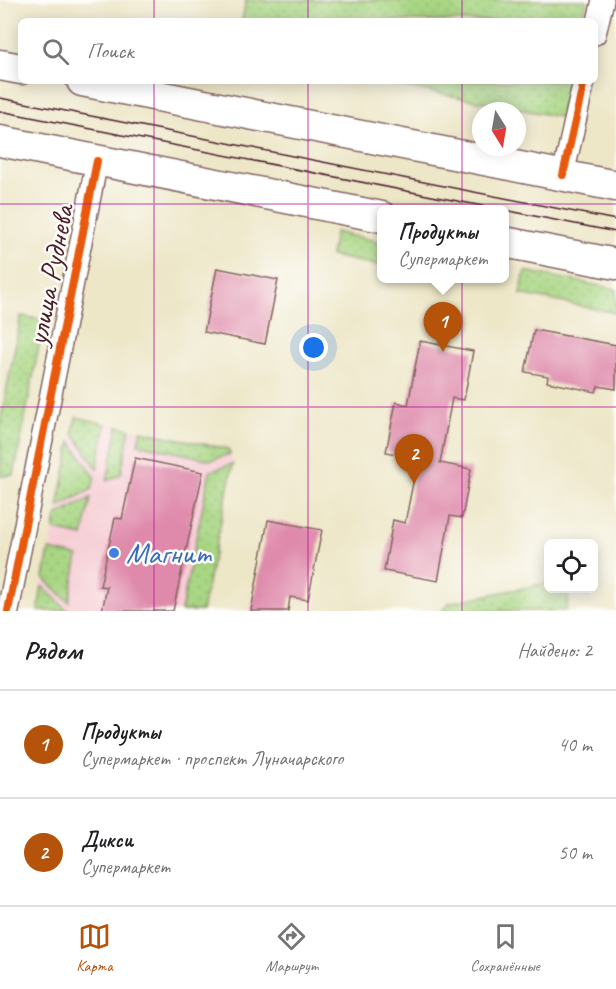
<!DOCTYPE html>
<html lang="ru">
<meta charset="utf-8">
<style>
body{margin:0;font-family:Caveat,sans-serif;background:#f2f2f2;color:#202124}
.controls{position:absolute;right:18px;bottom:18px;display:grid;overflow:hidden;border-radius:9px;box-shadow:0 3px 15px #0003}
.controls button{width:54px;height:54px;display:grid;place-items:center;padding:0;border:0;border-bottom:2px solid #e0e0e0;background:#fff;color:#202124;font:30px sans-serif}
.compass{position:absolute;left:472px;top:102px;width:54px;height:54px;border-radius:50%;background:#fff;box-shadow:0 3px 15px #0003;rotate:169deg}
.you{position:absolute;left:314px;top:348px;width:21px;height:21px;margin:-15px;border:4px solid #fff;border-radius:50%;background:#1a73e8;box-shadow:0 0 0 9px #1a73e833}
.badge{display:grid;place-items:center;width:39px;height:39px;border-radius:50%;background:#b45309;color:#fff;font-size:20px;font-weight:700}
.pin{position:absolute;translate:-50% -50px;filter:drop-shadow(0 2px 3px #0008)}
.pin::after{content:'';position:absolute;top:32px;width:21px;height:18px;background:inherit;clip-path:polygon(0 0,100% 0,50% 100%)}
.popup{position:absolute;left:377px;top:205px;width:132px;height:78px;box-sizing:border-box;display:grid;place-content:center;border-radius:9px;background:#fff;filter:drop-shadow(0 2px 4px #0005);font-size:20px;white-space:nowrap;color:#757577}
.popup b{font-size:22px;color:#202124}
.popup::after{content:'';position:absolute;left:50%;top:100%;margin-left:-12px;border:12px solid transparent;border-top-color:#fff}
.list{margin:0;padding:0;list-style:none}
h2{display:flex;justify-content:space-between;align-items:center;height:78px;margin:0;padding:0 24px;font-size:26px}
h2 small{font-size:20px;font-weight:400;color:#757577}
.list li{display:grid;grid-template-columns:39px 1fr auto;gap:18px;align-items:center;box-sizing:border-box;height:108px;padding:0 24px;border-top:2px solid #e0e0e0}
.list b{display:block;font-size:22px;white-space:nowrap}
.list p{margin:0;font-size:20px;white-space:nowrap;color:#757577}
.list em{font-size:20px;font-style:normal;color:#757577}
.icon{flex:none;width:33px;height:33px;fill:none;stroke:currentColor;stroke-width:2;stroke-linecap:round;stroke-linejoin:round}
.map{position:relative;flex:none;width:616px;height:611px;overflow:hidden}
.search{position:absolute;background:#fff;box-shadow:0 3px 15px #0003;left:18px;right:18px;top:18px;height:66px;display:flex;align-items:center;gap:15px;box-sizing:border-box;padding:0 21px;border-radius:9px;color:#757577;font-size:22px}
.sheet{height:294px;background:#fff}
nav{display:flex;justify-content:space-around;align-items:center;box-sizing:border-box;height:84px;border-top:2px solid #e0e0e0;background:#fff;font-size:16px;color:#757577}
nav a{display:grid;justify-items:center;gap:3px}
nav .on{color:#b45309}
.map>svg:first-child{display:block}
.built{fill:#f6cfd6}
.grass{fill:url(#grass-dots);stroke:#797a57;stroke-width:1.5}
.building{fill:#df8aab}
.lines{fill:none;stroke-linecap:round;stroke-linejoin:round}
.minor-casing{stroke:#836562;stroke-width:24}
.secondary-casing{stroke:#836562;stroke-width:33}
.minor{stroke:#fff;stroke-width:21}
.secondary{stroke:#fff;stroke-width:30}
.tram{stroke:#4a1f2b;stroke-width:1.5}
.cycleway-casing{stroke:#fdfcf7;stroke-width:11}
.cycleway{stroke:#e8590c;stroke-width:8}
.grid{fill:none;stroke:#b5179e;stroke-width:1.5;stroke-opacity:0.55}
.shop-dot{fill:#3f7fe0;stroke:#fdfcf7;stroke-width:2}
.labels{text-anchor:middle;stroke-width:5;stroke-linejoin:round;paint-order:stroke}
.street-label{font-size:30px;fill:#4a1f2b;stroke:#fdfcf7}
.shop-label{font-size:30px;fill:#366cbe;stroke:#fdfcf7;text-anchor:start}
</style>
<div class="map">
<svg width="616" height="611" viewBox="0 0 616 611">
<defs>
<pattern id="grass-dots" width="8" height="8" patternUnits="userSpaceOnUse" patternTransform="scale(1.5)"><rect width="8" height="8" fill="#a8d683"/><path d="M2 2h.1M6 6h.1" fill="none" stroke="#92b771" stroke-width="1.8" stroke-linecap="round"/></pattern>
</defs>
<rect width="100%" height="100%" fill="#fdfcf7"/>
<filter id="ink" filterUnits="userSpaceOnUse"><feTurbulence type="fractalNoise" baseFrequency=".0167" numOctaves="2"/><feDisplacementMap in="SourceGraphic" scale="12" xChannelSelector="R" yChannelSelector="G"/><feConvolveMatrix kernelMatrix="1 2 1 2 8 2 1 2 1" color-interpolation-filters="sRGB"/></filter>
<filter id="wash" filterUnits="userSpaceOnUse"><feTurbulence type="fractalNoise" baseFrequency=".008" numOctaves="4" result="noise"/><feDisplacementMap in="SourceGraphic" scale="24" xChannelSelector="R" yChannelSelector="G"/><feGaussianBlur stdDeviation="1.35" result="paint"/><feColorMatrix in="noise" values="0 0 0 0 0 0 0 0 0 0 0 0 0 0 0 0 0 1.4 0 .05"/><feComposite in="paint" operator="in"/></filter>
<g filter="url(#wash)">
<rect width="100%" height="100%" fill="#ede6c7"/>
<polygon class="built" points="76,417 228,449 233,464 202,611 38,611"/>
<g class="grass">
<polygon points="246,0 587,0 582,21 242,21"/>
<polygon points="376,81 568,81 560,117"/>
<polygon points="335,232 381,242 381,266 331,256"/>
<polygon points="525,271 616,289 616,313 520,294"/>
<polygon points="21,316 44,320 14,475 1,476 0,423"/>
<polygon points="76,417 106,424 97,468 73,433"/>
<polygon points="118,426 130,429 121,474 107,481"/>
<polygon points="141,431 228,449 230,454 211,460 138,444"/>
<polygon points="71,442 95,477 92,489 58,507"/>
<polygon points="233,464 202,611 181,611 210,471"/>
<polygon points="91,498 83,536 54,530 56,516"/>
<polygon points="49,550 78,556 69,602 44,578"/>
<polygon points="547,583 548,583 548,588 570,589 566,611 442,611 449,603"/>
<polygon points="42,586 67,610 67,611 38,611"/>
</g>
<g id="blocks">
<g class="building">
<polygon points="217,268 278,280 265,344 204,332"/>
<polygon points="534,330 616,345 616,389 598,386 596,392 547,382 548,376 525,372"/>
<polygon points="420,341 473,351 464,400 452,398 440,463 471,469 462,518 450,516 438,581 384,571 393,520 405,523 418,458 386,452 396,402 408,405"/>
<polygon points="135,458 203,472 173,611 102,611 107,587 100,586 115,518 122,519"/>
<polygon points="268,520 322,530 308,600 290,597 288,611 251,611"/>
</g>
</g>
</g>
<g filter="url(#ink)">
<use href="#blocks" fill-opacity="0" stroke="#836562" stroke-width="1.5"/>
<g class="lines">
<defs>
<g id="minor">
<polyline points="595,34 603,0"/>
<polyline points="563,175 584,81"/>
<polyline points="8,611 97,161"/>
</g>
<g id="secondary">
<polyline points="0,65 21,69"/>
<polyline points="82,81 616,186"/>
<polyline points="0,141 382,217"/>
<polyline points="504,242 616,264"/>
</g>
</defs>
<use href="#minor" class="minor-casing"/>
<use href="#secondary" class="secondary-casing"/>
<use href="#minor" class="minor"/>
<use href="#secondary" class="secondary"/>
<g class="tram">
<polyline points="0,98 616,220"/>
<polyline points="0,111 503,210"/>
<polyline points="504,210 616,232"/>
</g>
<defs>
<g id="cycleway">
<polyline points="563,175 584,81"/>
<polyline points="8,611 97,161"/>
</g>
</defs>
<use href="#cycleway" class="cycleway-casing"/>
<use href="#cycleway" class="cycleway"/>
</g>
</g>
<path class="grid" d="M154 0V21M308 0V21M462 0V21M154 81V611M308 81V611M462 81V611M0 204H616M0 407H616"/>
<circle class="shop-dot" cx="114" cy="553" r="6"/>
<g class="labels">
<g class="street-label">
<text transform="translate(50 275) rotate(-79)" y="10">улица Руднева</text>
</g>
<g class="shop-label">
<text x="126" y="563">Магнит</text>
</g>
</g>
</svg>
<div class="controls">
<button><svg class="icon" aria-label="locate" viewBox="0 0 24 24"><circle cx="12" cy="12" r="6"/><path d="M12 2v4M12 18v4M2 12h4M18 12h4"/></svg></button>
</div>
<svg class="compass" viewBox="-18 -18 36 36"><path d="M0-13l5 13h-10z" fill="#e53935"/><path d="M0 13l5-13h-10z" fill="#757577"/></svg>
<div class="you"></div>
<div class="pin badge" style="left:443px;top:352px">1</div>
<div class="popup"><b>Продукты</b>Супермаркет</div>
<div class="pin badge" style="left:414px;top:484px">2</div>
<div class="search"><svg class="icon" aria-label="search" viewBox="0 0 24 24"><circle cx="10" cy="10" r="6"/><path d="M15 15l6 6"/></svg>Поиск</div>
</div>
<section class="sheet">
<h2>Рядом<small>Найдено: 2</small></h2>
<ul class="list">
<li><span class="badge">1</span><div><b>Продукты</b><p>Супермаркет · проспект Луначарского</p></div><em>40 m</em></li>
<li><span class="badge">2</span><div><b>Дикси</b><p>Супермаркет</p></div><em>50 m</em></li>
</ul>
</section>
<nav>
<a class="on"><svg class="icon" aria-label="map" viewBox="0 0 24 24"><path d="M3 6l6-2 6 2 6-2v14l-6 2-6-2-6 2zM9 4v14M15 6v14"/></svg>Карта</a>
<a><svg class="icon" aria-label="directions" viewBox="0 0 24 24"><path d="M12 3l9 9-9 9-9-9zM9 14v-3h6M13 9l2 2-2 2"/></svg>Маршрут</a>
<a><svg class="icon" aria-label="saved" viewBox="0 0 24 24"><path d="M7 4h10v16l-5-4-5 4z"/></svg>Сохранённые</a>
</nav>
